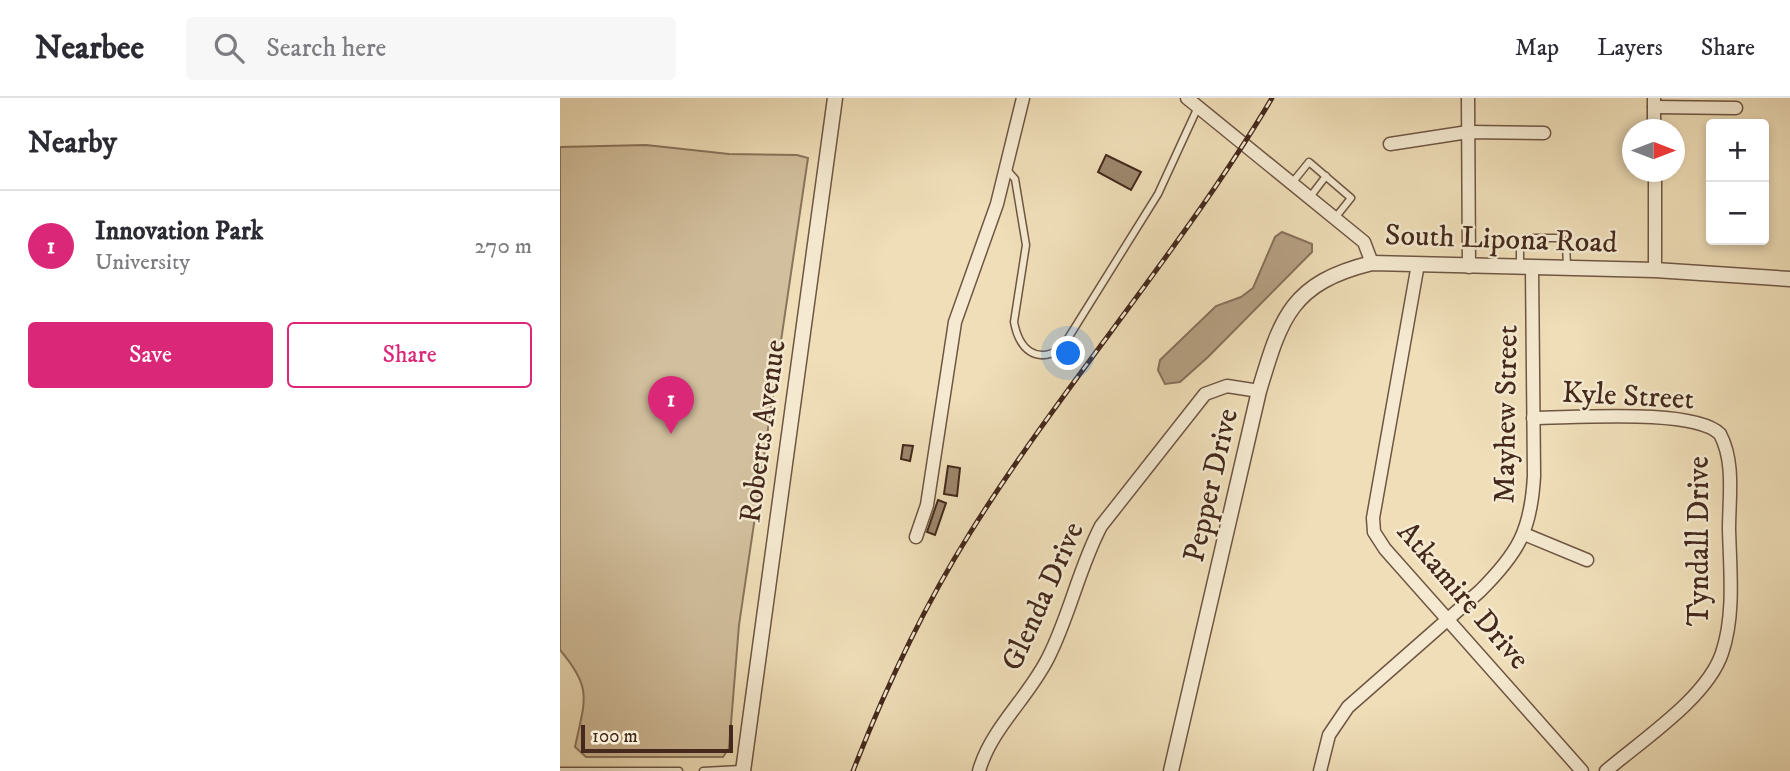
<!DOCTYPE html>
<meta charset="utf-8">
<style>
body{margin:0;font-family:"IM FELL DW Pica",serif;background:#f7f7f7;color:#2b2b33}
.controls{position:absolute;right:21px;top:21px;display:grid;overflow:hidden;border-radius:7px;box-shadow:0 4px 10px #0003}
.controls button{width:63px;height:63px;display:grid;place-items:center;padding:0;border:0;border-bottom:2px solid #e1e1e2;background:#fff;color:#2b2b33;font:35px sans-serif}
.compass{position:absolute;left:1062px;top:21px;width:63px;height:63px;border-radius:50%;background:#fff;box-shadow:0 4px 10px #0003;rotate:90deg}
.scale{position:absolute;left:21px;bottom:18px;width:152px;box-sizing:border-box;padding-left:7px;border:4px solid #44291c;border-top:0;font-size:19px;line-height:24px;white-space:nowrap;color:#44291c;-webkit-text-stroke:5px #f5ead1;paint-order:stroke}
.you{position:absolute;left:509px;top:256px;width:24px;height:24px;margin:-18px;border:5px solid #fff;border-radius:50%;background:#1a73e8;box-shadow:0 0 0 10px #1a73e833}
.badge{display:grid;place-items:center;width:46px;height:46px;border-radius:50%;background:#db2777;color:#fff;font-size:23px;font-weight:700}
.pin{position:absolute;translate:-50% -58px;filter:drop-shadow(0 2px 4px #0008)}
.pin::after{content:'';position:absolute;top:37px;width:24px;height:21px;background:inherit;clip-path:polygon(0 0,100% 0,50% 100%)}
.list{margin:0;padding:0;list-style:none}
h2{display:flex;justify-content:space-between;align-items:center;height:91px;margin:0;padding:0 28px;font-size:30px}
h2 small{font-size:23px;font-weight:400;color:#7c7c81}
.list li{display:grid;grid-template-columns:46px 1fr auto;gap:21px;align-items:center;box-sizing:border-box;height:112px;padding:0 28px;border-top:2px solid #e1e1e2}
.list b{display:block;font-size:26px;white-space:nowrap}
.list p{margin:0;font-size:23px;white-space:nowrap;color:#7c7c81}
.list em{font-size:23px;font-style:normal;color:#7c7c81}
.actions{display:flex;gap:14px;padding:21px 28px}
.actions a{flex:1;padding:16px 0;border:2px solid #db2777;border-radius:7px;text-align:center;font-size:24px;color:#db2777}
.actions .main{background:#db2777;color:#fff}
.icon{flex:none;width:38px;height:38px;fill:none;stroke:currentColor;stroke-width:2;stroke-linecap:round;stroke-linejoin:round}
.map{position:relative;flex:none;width:1230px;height:673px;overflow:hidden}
header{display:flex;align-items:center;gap:42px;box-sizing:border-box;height:98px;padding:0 35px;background:#fff;border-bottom:2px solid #e1e1e2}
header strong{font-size:33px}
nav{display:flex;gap:38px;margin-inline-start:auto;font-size:24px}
.search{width:490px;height:63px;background:#f7f7f7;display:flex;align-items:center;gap:18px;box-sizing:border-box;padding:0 24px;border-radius:7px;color:#7c7c81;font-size:26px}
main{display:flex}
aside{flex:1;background:#fff}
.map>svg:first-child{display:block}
.green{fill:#d2bf9d;stroke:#8b745c;stroke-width:2}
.water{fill:#b5a083;stroke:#88705a;stroke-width:2}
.building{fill:#9d876d;stroke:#44291c;stroke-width:2}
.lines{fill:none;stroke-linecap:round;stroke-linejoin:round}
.service-casing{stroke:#6f5643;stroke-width:9}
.minor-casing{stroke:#6f5643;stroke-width:15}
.tertiary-casing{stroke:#6f5643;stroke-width:17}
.service{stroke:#f5ead1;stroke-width:6}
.minor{stroke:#f5ead1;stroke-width:12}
.tertiary{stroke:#f5ead1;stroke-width:14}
.rail-casing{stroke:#44291c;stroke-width:5}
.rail{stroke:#f5ead1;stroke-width:2.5;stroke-dasharray:8;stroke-linecap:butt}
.labels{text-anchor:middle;stroke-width:5;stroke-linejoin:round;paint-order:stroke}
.street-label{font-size:30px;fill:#44291c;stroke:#f5ead1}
</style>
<header>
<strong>Nearbee</strong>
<div class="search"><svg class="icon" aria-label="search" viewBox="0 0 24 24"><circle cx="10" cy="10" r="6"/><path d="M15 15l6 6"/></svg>Search here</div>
<nav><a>Map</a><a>Layers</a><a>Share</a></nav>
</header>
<main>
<aside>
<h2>Nearby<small></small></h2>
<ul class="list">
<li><span class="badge">1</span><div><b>Innovation Park</b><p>University</p></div><em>270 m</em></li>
</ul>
<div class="actions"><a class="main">Save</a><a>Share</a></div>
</aside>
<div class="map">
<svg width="1230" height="673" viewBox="0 0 1230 673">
<rect width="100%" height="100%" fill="#efdeb8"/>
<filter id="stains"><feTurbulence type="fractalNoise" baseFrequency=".00286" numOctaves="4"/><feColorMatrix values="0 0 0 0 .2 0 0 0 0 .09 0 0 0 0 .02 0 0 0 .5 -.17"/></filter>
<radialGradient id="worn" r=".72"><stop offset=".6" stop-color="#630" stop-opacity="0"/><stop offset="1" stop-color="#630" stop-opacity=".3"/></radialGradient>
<path class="green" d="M86 47 169 56 237 57 248 60 179 527 169 650 163 659H26L15 649C25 601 33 591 0 552V49Z"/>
<polygon class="water" points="722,134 752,146 752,154 648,259 620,284 605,286 598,272 600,262 656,208 681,199 693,190 715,139"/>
<g class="building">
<polygon points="546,57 581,74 571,92 538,74"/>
<polygon points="343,347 353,348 350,363 341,361"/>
<polygon points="388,368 400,370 397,398 384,396"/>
<polygon points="378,402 386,405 375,437 367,434"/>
</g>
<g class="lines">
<defs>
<g id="service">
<path d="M447 72 455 81 466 147 454 224C459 251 476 267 502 250L598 96 638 9"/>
<polyline points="732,85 749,64 791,100 775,120"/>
<polyline points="750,99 766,78"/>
<polyline points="960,170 960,147 965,140 1001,140 1006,146 1007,168"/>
<polyline points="0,673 119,673"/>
<polyline points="143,673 181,671"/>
</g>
<g id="minor">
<polyline points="627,0 804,144 812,165"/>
<polyline points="908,0 909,169"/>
<polyline points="1094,0 1094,32"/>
<polyline points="1094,9 1176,10"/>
<polyline points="830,46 908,34 984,35"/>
<polyline points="1095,74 1095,172"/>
<polyline points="858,166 813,420 814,434 825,451 1022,673"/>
<path d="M973 320C1013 320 1134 310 1160 336 1175 364 1169 400 1169 431 1170 471 1175 517 1162 555 1147 600 1082 642 1046 673"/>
<polyline points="964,436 1027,462"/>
<polyline points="356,439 367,407 395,224 437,106 463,0"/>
<path d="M419 673C431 630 470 598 489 558 510 516 519 470 541 428L645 296 667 288 699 293"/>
<path d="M760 673 769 637 788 609 920 493C958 455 971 433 974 378L972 170"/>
</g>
<g id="tertiary">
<polyline points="183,673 275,0"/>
<path d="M611 673 699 293C721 219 731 185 812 165L1095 172 1230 181"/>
</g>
</defs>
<use href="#service" class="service-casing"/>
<use href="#minor" class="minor-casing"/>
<use href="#tertiary" class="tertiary-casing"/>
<use href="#service" class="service"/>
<use href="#minor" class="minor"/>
<use href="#tertiary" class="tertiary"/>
<defs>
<path id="rail" d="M293 673C325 591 363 510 410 435 503 286 622 152 712 0"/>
</defs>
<use href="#rail" class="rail-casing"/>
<use href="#rail" class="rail"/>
</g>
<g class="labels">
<g class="street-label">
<text transform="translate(941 140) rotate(2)" y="10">South Lipona Road</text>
<text transform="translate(1068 297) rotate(3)" y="10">Kyle Street</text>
<text transform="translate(945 316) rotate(-89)" y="10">Mayhew Street</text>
<text transform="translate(202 333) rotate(-82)" y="10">Roberts Avenue</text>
<text transform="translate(650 387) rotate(-77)" y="10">Pepper Drive</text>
<text transform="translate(1138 443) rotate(-90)" y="10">Tyndall Drive</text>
<text transform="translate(904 497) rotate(49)" y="10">Atkamire Drive</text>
<text transform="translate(482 498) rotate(-66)" y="10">Glenda Drive</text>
</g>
</g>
<rect width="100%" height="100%" filter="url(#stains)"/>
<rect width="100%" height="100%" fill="url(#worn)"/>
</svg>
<div class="controls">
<button>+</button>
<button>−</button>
</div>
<svg class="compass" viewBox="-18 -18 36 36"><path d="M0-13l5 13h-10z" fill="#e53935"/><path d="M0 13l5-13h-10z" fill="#7c7c81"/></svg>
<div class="scale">100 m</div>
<div class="you"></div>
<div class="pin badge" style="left:111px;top:336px">1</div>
</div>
</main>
